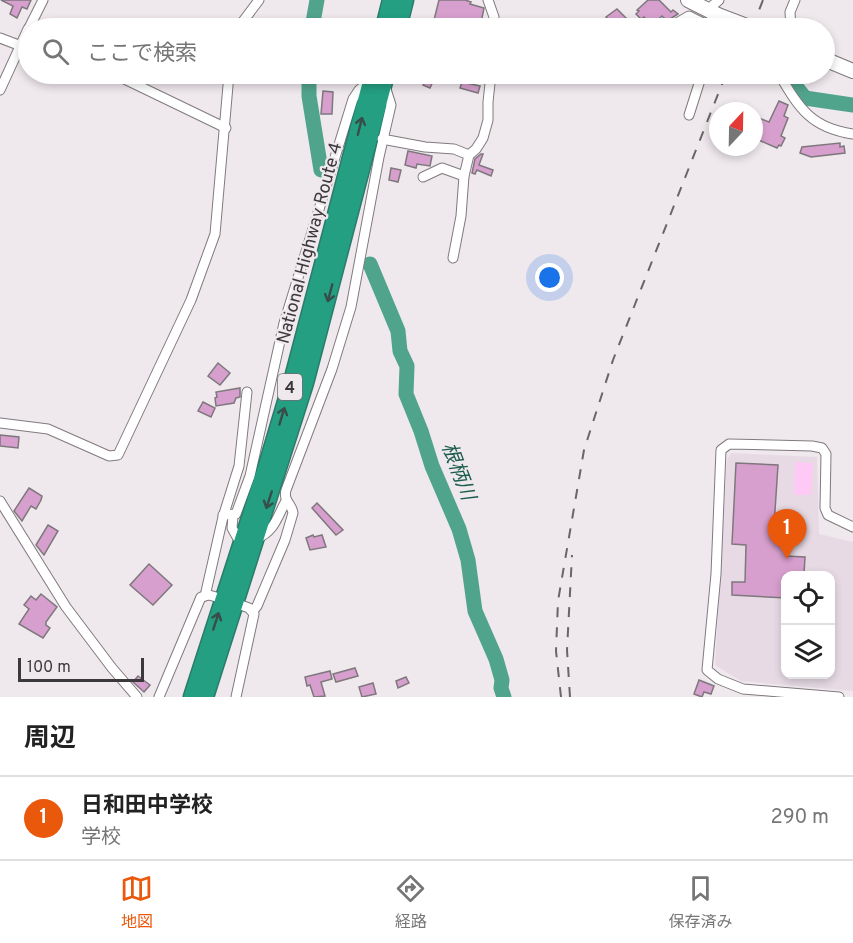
<!DOCTYPE html>
<html lang="ja">
<meta charset="utf-8">
<style>
body{margin:0;font-family:Overpass,"Noto Sans JP",sans-serif;background:#f2f2f2;color:#222}
.controls{position:absolute;right:18px;bottom:18px;display:grid;overflow:hidden;border-radius:12px;box-shadow:0 3px 9px #0003}
.controls button{width:54px;height:54px;display:grid;place-items:center;padding:0;border:0;border-bottom:2px solid #e0e0e0;background:#fff;color:#222;font:30px sans-serif}
.compass{position:absolute;left:709px;top:102px;width:54px;height:54px;border-radius:50%;background:#fff;box-shadow:0 3px 9px #0003;rotate:22deg}
.scale{position:absolute;left:18px;bottom:15px;width:126px;box-sizing:border-box;padding-left:6px;border:3px solid #3c393c;border-top:0;font-size:16px;line-height:21px;white-space:nowrap;color:#3c393c;-webkit-text-stroke:4px #efe8ed;paint-order:stroke}
.you{position:absolute;left:550px;top:278px;width:21px;height:21px;margin:-15px;border:4px solid #fff;border-radius:50%;background:#1a73e8;box-shadow:0 0 0 9px #1a73e833}
.badge{display:grid;place-items:center;width:39px;height:39px;border-radius:50%;background:#ea580c;color:#fff;font-size:20px;font-weight:700}
.pin{position:absolute;translate:-50% -50px;filter:drop-shadow(0 2px 3px #0008)}
.pin::after{content:'';position:absolute;top:32px;width:21px;height:18px;background:inherit;clip-path:polygon(0 0,100% 0,50% 100%)}
.list{margin:0;padding:0;list-style:none}
h2{display:flex;justify-content:space-between;align-items:center;height:78px;margin:0;padding:0 24px;font-size:26px}
h2 small{font-size:20px;font-weight:400;color:#767676}
.list li{display:grid;grid-template-columns:39px 1fr auto;gap:18px;align-items:center;box-sizing:border-box;height:84px;padding:0 24px;border-top:2px solid #e0e0e0}
.list b{display:block;font-size:22px;white-space:nowrap}
.list p{margin:0;font-size:20px;white-space:nowrap;color:#767676}
.list em{font-size:20px;font-style:normal;color:#767676}
.icon{flex:none;width:33px;height:33px;fill:none;stroke:currentColor;stroke-width:2;stroke-linecap:round;stroke-linejoin:round}
.map{position:relative;flex:none;width:853px;height:697px;overflow:hidden}
.search{position:absolute;background:#fff;box-shadow:0 3px 9px #0003;left:18px;right:18px;top:18px;height:66px;display:flex;align-items:center;gap:15px;box-sizing:border-box;padding:0 21px;border-radius:33px;color:#767676;font-size:22px}
.sheet{height:162px;background:#fff}
nav{display:flex;justify-content:space-around;align-items:center;box-sizing:border-box;height:84px;border-top:2px solid #e0e0e0;background:#fff;font-size:16px;color:#767676}
nav a{display:grid;justify-items:center;gap:3px}
nav .on{color:#ea580c}
.map>svg:first-child{display:block}
.built{fill:#e7dae5;fill-rule:evenodd}
.green{fill:#ffc9f5}
.lines{fill:none;stroke-linecap:round;stroke-linejoin:round}
.river{stroke:#51a48c;stroke-width:15}
.building{fill:#d79fcd;stroke:#7e787d;stroke-width:1.5}
.street-casing{stroke:#807a7f;stroke-width:11}
.secondary-casing{stroke:#807a7f;stroke-width:16}
.highway-casing{stroke:#2c7b6a;stroke-width:19}
.street{stroke:#fff;stroke-width:9}
.secondary{stroke:#fff;stroke-width:14}
.highway{stroke:#249f82;stroke-width:16}
.rail{stroke:#696568;stroke-width:2;stroke-dasharray:10 10;stroke-linecap:butt}
.secondary-bridge-casing{stroke:#807a7f;stroke-width:16;stroke-linecap:butt}
.secondary-bridge{stroke:#fff;stroke-width:14}
.oneway{stroke:#374d4a}
.labels{text-anchor:middle;stroke-width:4.5;stroke-linejoin:round;paint-order:stroke}
.shield{fill:#efe8ed;stroke:#726e71;stroke-width:1.5}
.shield-label{font-size:16px;font-weight:bold;fill:#3c393c}
.street-label{font-size:18px;fill:#3c393c;stroke:#efe8ed}
.water-label{font-size:20px;font-style:italic;fill:#1c5d4d;stroke:#efe8ed}
</style>
<div class="map">
<svg width="853" height="697" viewBox="0 0 853 697">
<rect width="100%" height="100%" fill="#efe8ed"/>
<path class="built" d="M731 453 817 457 819 534 853 542V691L741 681 715 665 727 460ZM786 576H830V674H786Z"/>
<polygon class="green" points="795,462 813,463 811,495 794,495"/>
<g class="lines">
<g class="river">
<polyline points="312,28 317,0"/>
<polyline points="309,74 309,96 321,170"/>
<polyline points="786,74 805,98 853,105"/>
<polyline points="370,264 398,331 400,351 407,366 406,394 421,431 432,466 459,529 468,560 475,611 496,659 502,680 501,688 504,697"/>
</g>
</g>
<g class="building">
<polygon points="1,0 31,0 27,9 22,7 17,18 10,14 13,6"/>
<polygon points="439,0 465,0 471,2 470,4 484,8 480,28 432,28"/>
<polygon points="648,0 659,0 671,12 673,10 678,14 667,21 662,16 652,25 644,17 641,19 636,14 639,11 637,10"/>
<polygon points="617,9 629,21 621,28 618,28 606,17"/>
<polygon points="410,74 427,74 435,77 430,88 423,85 425,80"/>
<polygon points="462,82 480,86 478,93 460,88"/>
<polygon points="323,91 333,92 332,114 321,114"/>
<polygon points="779,101 788,105 784,116 788,118 781,136 785,138 781,146 779,145 777,148 754,138 758,128 754,127 754,116 769,122"/>
<polygon points="840,143 840,147 844,146 845,153 811,157 800,153 802,147"/>
<polygon points="408,151 432,156 430,166 417,164 416,168 405,165"/>
<polygon points="481,154 483,154 479,165 493,170 491,176 477,170 475,174 472,173 475,159"/>
<polygon points="391,168 401,170 398,182 389,180"/>
<polygon points="218,363 230,373 220,385 208,376"/>
<polygon points="240,388 240,397 236,398 234,403 216,406 215,398 217,397 216,392"/>
<polygon points="203,402 215,408 211,417 198,411"/>
<polygon points="0,435 19,437 18,448 0,446"/>
<polygon points="736,463 778,465 774,526 788,527 786,556 805,557 804,574 786,574 786,598 732,595 732,582 745,582 746,545 732,544"/>
<polygon points="29,488 42,496 41,500 36,509 31,506 22,521 14,511"/>
<polygon points="317,503 343,530 336,535 312,508"/>
<polygon points="48,525 58,531 44,555 36,545"/>
<polygon points="313,535 314,537 322,535 326,547 310,550 306,538"/>
<polygon points="149,564 172,585 153,605 130,585"/>
<polygon points="41,594 57,607 46,622 46,625 50,628 43,638 19,624 29,609 24,605 31,596 36,600"/>
<polygon points="355,668 358,676 336,682 333,674"/>
<polygon points="330,671 332,679 321,682 325,696 314,697 310,685 307,686 305,677"/>
<polygon points="138,676 150,685 144,692 133,682"/>
<polygon points="406,677 409,683 398,688 396,681"/>
<polygon points="699,680 714,686 711,694 704,692 702,697 694,694"/>
<polygon points="373,683 376,694 362,697 359,687"/>
</g>
<g class="lines">
<defs>
<g id="street">
<polyline points="488,0 494,17 493,28"/>
<polyline points="710,14 712,6 719,0"/>
<polyline points="29,28 43,0"/>
<polyline points="238,28 259,0"/>
<polyline points="668,28 689,16 711,27"/>
<polyline points="791,28 790,12 795,0"/>
<polyline points="0,38 21,46"/>
<polyline points="114,74 226,128"/>
<path d="M779 74C799 108 811 128 853 134"/>
<polyline points="0,90 28,29"/>
<polyline points="689,115 702,74"/>
<polyline points="382,139 425,147 454,149 469,155"/>
<polyline points="423,177 442,168 464,176"/>
<polyline points="453,258 461,216 464,176 469,155 476,149 483,138 488,120 488,102 491,74"/>
<polyline points="0,423 48,429 109,456 118,455 191,300 215,234 229,74"/>
<polyline points="0,501 66,607 112,668 137,697"/>
<polyline points="223,515 236,514 250,476 284,323 353,99 359,90 369,82"/>
<polyline points="233,516 232,528 241,544"/>
<path d="M256 539C275 531 277 517 286 501"/>
<polyline points="205,596 223,517 239,466 247,392"/>
<polyline points="235,603 249,608 254,614 236,697"/>
<path d="M253 611 257 606 285 540 293 513C292 504 283 501 286 490L332 369 351 307 379 157 391 105 385 86"/>
<polyline points="159,697 201,597 209,595 223,599"/>
<polyline points="839,697 743,689 718,679 707,670 716,574 721,450 729,444 812,446 822,448 826,454 825,508 828,515 853,527"/>
</g>
<g id="secondary">
<polyline points="688,0 718,15"/>
<polyline points="824,59 853,71"/>
</g>
<g id="highway">
<polyline points="384,28 391,0"/>
<polyline points="398,28 405,0"/>
<polyline points="192,697 268,462 293,378 373,74"/>
<polyline points="205,697 305,383 386,74"/>
</g>
</defs>
<use href="#street" class="street-casing"/>
<use href="#secondary" class="secondary-casing"/>
<use href="#highway" class="highway-casing"/>
<use href="#street" class="street"/>
<use href="#secondary" class="secondary"/>
<use href="#highway" class="highway"/>
<g class="rail">
<polyline points="752,28 763,0"/>
<polyline points="561,697 556,651 558,601 584,450 613,360 726,74"/>
<polyline points="570,697 567,650 572,555"/>
</g>
<defs>
<polyline id="secondary-bridge" points="718,15 752,28"/>
</defs>
<use href="#secondary-bridge" class="secondary-bridge-casing"/>
<use href="#secondary-bridge" class="secondary-bridge"/>
</g>
<defs><path id="oneway-shaft" d="M-6 0H5M1.5-3L5.5 0L1.5 3" fill="none" stroke-width="1.6" stroke-linecap="round" stroke-linejoin="round" transform="scale(1.5)"/></defs>
<g class="oneway">
<use href="#oneway-shaft" transform="translate(360 126) rotate(-76)"/>
<use href="#oneway-shaft" transform="translate(330 293) rotate(105)"/>
<use href="#oneway-shaft" transform="translate(282 416) rotate(-73)"/>
<use href="#oneway-shaft" transform="translate(269 500) rotate(108)"/>
<use href="#oneway-shaft" transform="translate(216 621) rotate(-72)"/>
</g>
<g class="labels">
<rect class="shield" x="278" y="374" width="24" height="26" rx="4.5"/>
<g class="shield-label">
<text x="290" y="393">4</text>
</g>
<g class="street-label">
<text transform="translate(309 243) rotate(-75)" y="6">National Highway Route 4</text>
</g>
<g class="water-label">
<text transform="translate(459 471) rotate(69)" y="7">根柄川</text>
</g>
</g>
</svg>
<div class="controls">
<button><svg class="icon" aria-label="locate" viewBox="0 0 24 24"><circle cx="12" cy="12" r="6"/><path d="M12 2v4M12 18v4M2 12h4M18 12h4"/></svg></button>
<button><svg class="icon" aria-label="layers" viewBox="0 0 24 24"><path d="M12 4l9 5-9 5-9-5zM3 14l9 5 9-5"/></svg></button>
</div>
<svg class="compass" viewBox="-18 -18 36 36"><path d="M0-13l5 13h-10z" fill="#e53935"/><path d="M0 13l5-13h-10z" fill="#767676"/></svg>
<div class="scale">100 m</div>
<div class="you"></div>
<div class="pin badge" style="left:787px;top:559px">1</div>
<div class="search"><svg class="icon" aria-label="search" viewBox="0 0 24 24"><circle cx="10" cy="10" r="6"/><path d="M15 15l6 6"/></svg>ここで検索</div>
</div>
<section class="sheet">
<h2>周辺<small></small></h2>
<ul class="list">
<li><span class="badge">1</span><div><b>日和田中学校</b><p>学校</p></div><em>290 m</em></li>
</ul>
</section>
<nav>
<a class="on"><svg class="icon" aria-label="map" viewBox="0 0 24 24"><path d="M3 6l6-2 6 2 6-2v14l-6 2-6-2-6 2zM9 4v14M15 6v14"/></svg>地図</a>
<a><svg class="icon" aria-label="directions" viewBox="0 0 24 24"><path d="M12 3l9 9-9 9-9-9zM9 14v-3h6M13 9l2 2-2 2"/></svg>経路</a>
<a><svg class="icon" aria-label="saved" viewBox="0 0 24 24"><path d="M7 4h10v16l-5-4-5 4z"/></svg>保存済み</a>
</nav>
